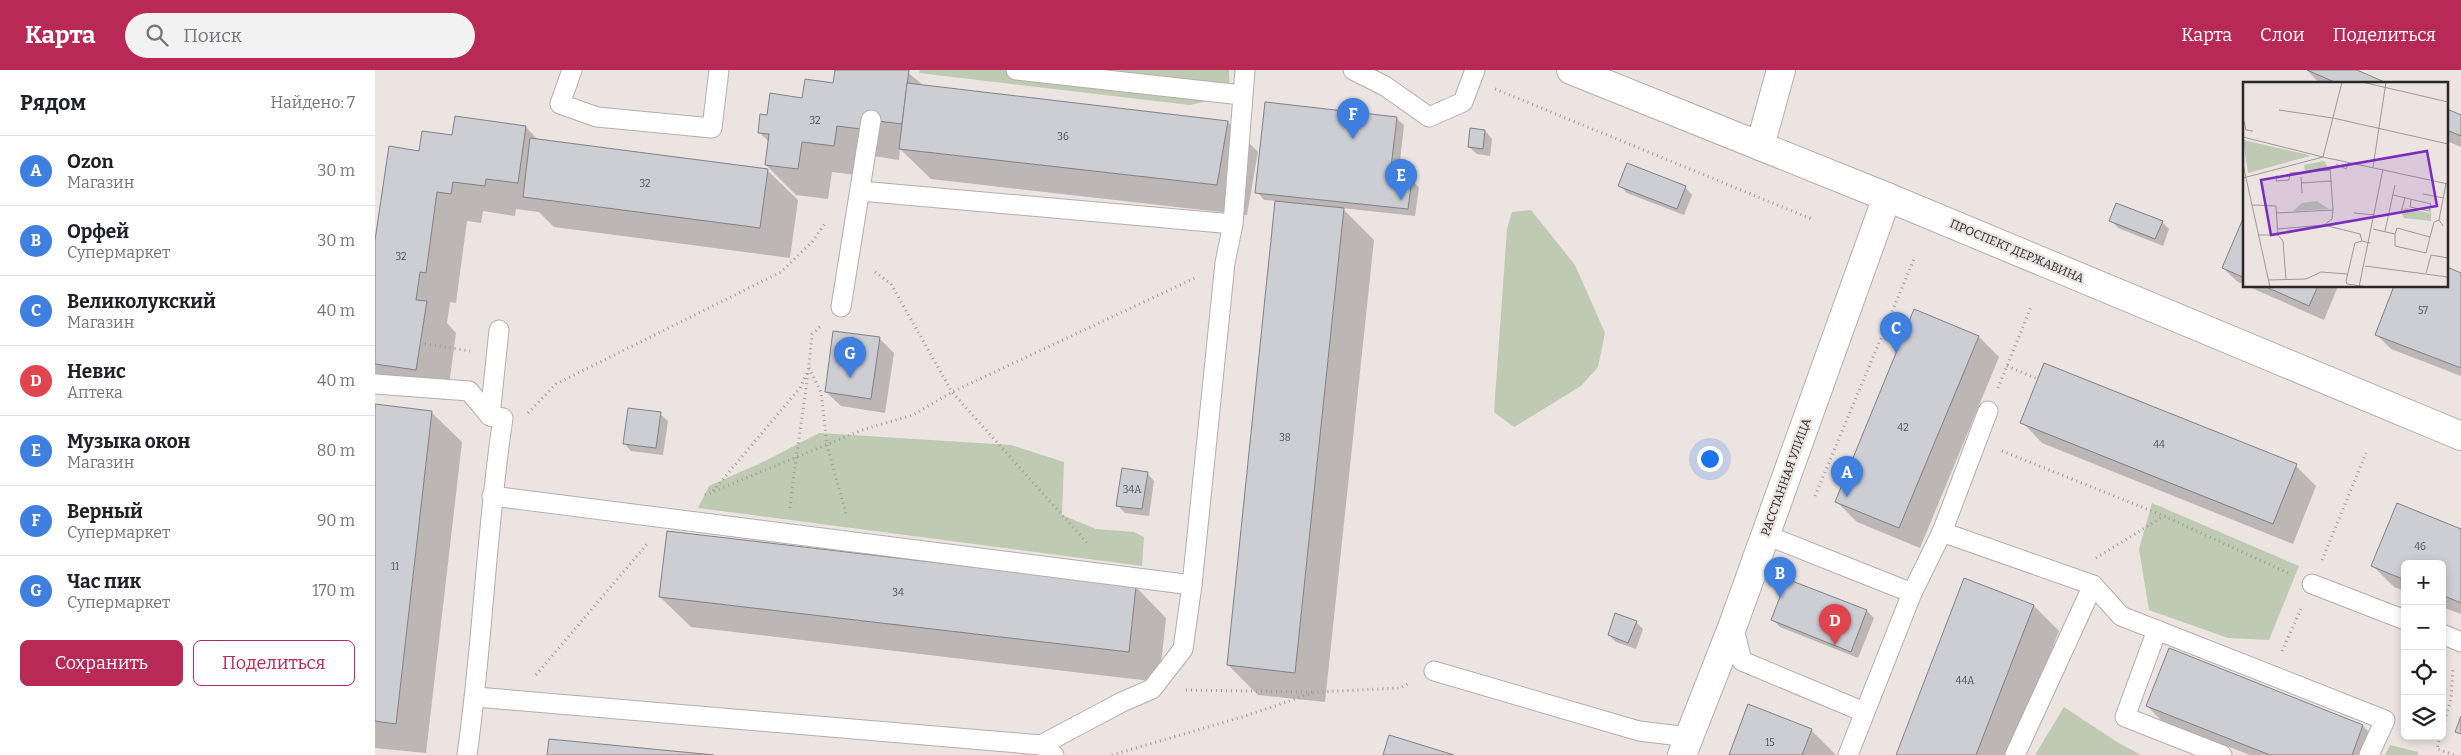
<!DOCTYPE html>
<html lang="ru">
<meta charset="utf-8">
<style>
body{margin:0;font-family:Bitter,serif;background:#f2f2f2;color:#202124}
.controls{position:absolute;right:15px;bottom:15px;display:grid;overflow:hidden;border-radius:8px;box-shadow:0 2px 8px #0003}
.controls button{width:45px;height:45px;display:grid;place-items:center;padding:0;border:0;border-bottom:1px solid #e0e0e0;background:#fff;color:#202124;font:25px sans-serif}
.you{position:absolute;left:1334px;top:388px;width:18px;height:18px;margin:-12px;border:4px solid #fff;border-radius:50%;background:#1a73e8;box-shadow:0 0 0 8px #1a73e833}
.badge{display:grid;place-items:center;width:32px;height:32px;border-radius:50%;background:#b92955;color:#fff;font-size:16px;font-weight:700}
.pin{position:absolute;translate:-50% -41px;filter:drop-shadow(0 1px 2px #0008)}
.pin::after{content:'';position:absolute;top:26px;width:18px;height:15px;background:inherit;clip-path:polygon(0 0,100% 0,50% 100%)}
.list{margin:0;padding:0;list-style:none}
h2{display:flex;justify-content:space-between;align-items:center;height:65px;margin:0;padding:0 20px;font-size:21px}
h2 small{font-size:16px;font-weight:400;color:#757577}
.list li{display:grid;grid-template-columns:32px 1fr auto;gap:15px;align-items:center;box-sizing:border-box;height:70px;padding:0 20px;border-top:1px solid #e0e0e0}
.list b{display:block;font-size:19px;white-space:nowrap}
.list p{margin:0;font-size:16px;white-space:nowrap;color:#757577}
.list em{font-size:16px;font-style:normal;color:#757577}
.actions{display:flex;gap:10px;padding:15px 20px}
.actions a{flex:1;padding:11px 0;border:1px solid #b92955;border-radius:8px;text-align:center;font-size:18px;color:#b92955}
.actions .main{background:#b92955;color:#fff}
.icon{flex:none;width:28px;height:28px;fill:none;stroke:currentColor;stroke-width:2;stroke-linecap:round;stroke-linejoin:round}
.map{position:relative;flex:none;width:2086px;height:685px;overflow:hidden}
header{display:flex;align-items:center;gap:30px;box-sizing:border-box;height:70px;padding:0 25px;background:#b92955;color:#fff}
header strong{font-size:24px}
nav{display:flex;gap:28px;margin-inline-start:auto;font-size:18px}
.search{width:350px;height:45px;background:#f2f2f2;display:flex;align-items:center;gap:12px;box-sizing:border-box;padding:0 18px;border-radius:28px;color:#757577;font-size:19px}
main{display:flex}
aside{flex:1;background:#fff}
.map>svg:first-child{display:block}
.green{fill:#becab2}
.shadow{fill:#0003}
.building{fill:#cdcdd4;stroke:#808187}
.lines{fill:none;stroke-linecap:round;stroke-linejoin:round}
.lane-casing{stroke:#b5adab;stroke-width:21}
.street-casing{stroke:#b5adab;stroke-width:30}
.secondary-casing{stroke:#b5adab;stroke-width:30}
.path{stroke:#a19b99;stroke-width:3;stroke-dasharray:1 4;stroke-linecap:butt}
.lane{stroke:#fff;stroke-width:19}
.street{stroke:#fff;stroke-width:28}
.secondary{stroke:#fff;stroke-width:28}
.labels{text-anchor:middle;stroke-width:4.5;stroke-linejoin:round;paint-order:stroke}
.number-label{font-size:10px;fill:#535052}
.street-label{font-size:12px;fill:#2a2726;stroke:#ebe4e1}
.inset-road{fill:none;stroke:#9e9896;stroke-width:1}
.view{fill:#7b2cbf;fill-opacity:0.15;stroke:#7b2cbf;stroke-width:2.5}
.inset-edge{fill:none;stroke:#2a2726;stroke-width:2.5}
</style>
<header>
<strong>Карта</strong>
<div class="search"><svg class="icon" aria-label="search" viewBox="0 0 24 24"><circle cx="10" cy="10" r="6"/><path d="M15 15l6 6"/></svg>Поиск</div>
<nav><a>Карта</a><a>Слои</a><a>Поделиться</a></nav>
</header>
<main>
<aside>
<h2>Рядом<small>Найдено: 7</small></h2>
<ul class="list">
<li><span class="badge" style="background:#3f7fe0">A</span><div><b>Ozon</b><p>Магазин</p></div><em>30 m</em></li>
<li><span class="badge" style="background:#3f7fe0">B</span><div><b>Орфей</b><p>Супермаркет</p></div><em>30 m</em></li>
<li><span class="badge" style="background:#3f7fe0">C</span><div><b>Великолукский</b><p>Магазин</p></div><em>40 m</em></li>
<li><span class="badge" style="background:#e0444e">D</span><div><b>Невис</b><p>Аптека</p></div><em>40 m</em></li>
<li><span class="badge" style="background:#3f7fe0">E</span><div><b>Музыка окон</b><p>Магазин</p></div><em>80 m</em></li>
<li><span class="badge" style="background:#3f7fe0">F</span><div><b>Верный</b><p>Супермаркет</p></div><em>90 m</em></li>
<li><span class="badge" style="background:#3f7fe0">G</span><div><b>Час пик</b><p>Супермаркет</p></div><em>170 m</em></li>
</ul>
<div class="actions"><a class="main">Сохранить</a><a>Поделиться</a></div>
</aside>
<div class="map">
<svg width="2086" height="685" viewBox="0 0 2086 685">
<rect width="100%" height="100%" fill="#ebe4e1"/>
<g class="green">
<polygon points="545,0 854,0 855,26 815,35 544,3"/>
<polygon points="1156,140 1200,195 1230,263 1223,297 1206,316 1139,357 1119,342 1132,159 1137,142"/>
<polygon points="444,363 636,375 689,392 687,445 721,459 759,462 769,467 767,496 323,438 334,416 390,391"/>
<polygon points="1777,433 1924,496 1894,570 1853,568 1774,540 1764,479"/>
<polygon points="1689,637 1742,672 1766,685 1660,685"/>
<polygon points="2015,675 2043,682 2043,685 2010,685"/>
</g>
<g class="shadow">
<polygon points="462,0 530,0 549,16 853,52 883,82 872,145 556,109 525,79 524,90 492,85 489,106 457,102 453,129 421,125 391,95 394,72 384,62 393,47 460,14"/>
<polygon points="1932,0 1979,0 2011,14 1945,14"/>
<polygon points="2072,40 2086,46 2086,77 2072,71"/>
<polygon points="1021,48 1029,55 1023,109 1037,110 1044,118 1040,146 967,138 999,170 950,632 883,625 853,595 902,131 889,130 882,122"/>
<polygon points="151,57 163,70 392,100 423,130 415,188 179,157 164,142 141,139 140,146 108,141 106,153 92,151 81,233 75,232 72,253 81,263 72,330 14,322 0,308 0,179 45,82 78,66"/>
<polygon points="1096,60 1110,61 1117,69 1115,86 1102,84 1094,77"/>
<polygon points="1244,115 1310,117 1317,125 1309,145 1252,123"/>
<polygon points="1870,148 1870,215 1863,212 1848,198"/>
<polygon points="1736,150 1787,152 1794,159 1788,176 1743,158"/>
<polygon points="2086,204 2086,306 2016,279 2001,264 2072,216"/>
<polygon points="1872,216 1963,216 1949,250"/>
<polygon points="1540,241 1604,267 1624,287 1545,478 1482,452 1461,431"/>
<polygon points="504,268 519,283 510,343 466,336 451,322"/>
<polygon points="0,335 56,342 87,372 51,683 0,678"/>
<polygon points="285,344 293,351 288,385 256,381 249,373"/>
<polygon points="1647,352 1921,396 1941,416 1918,474 1667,373"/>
<polygon points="772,403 779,411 774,446 750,443 742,435"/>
<polygon points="2086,460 2086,544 2067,537 2067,494 2030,494 2030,521 2019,517 1998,496"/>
<polygon points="761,517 791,548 784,612 316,557 285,527"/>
<polygon points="1659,536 1684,561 1636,685 1522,685"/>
<polygon points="1492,541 1499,548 1483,588 1405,557 1397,549"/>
<polygon points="1261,552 1268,559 1261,579 1241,572 1234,565"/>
<polygon points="1374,636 1437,661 1461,685 1355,685"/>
<polygon points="1772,636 1988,656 2002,670 1997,685 1875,685 1787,651"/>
</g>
<g class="building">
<polygon points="460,0 534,0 527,54 495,50 494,60 462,56 459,76 427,72 423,99 390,95 394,64 383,63 385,44 392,45 395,23 427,28 430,9 458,13"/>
<polygon points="1932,0 1982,0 2014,14 1964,14"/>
<polygon points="532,13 853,51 842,115 524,79"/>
<polygon points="890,32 1022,47 1015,106 1037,109 1033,139 880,123"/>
<polygon points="2072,39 2086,45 2086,66 2072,60"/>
<polygon points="80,46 151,56 143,113 111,109 110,116 78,112 76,124 62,122 51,203 45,202 41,230 52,231 41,300 0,294 0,170 14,76 44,81 47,61 77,65"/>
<polygon points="1095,58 1110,60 1108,79 1093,77"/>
<polygon points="155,68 393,99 385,158 148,127"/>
<polygon points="1252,93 1311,116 1302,139 1243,116"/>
<polygon points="900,131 969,138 920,603 852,595"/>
<polygon points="1741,133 1788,151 1780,169 1734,151"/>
<polygon points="1870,144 1870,208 1847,198"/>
<polygon points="2072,197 2086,203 2086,298 2000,265 2019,216 2072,216"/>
<polygon points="1889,216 1943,216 1934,236"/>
<polygon points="1539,239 1604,266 1524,458 1460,432"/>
<polygon points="458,261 505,267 496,329 450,322"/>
<polygon points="1669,293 1922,394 1898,454 1645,353"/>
<polygon points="0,334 57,341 21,654 0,651"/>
<polygon points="253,338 286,342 281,378 248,374"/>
<polygon points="747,398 773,402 767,439 741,436"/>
<polygon points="2022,433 2086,459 2086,533 2067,525 2067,494 2030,494 2030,510 1996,496"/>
<polygon points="292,461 761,516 754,582 284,527"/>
<polygon points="1589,508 1659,535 1601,685 1521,685"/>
<polygon points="1412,509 1492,540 1476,582 1396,550"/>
<polygon points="1240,543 1262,551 1253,573 1233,565"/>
<polygon points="1794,578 1988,655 1977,685 1895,685 1771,636"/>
<polygon points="1373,634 1437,659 1427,685 1354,685"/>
<polygon points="2086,646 2086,664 2080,662"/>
<polygon points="1014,665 1079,685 1008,685"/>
<polygon points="174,669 339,685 172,685"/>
</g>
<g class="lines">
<defs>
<g id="lane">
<polyline points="197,0 185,34 222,47 337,58 344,0"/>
<polyline points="641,0 867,25"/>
<polyline points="978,0 1010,16 1054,47 1088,32 1100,0"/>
<polyline points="485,121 858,154"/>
<polyline points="466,237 496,50"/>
<path d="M0 314 94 321 115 346 128 348C111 460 108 573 92 685"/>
<polyline points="115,346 124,260"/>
<polyline points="117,426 817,515 850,193 858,154 870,0"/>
<polyline points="1567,462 1718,515 1746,546 2010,650 1994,685"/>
<polyline points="1391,465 1537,523"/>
<polyline points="1937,514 2030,550"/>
<polyline points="1358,555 1367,591 1489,642"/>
<polyline points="1782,560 1750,647 1847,685"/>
<polyline points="2067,564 2086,572"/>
<polyline points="1059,601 1264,661 1314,667"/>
<polyline points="101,627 666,675 679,685"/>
<polyline points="666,675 747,632 777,619 808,579 817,515"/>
<polyline points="1473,685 1537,523 1567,462 1613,341"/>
<polyline points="1640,685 1718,515"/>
</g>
<g id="street">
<polyline points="1385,76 1406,0"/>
<polyline points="1307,685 1358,555 1512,127"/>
</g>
<polyline id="secondary" points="1196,0 1512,127 2086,366"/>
</defs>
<use href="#lane" class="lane-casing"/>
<use href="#street" class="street-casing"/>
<use href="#secondary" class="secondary-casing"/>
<g class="path">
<polyline points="1120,19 1439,150"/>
<polyline points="500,202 516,214 577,322 714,475"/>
<polyline points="45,273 95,281"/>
<polyline points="1632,296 1663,309"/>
<polyline points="434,298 446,322 452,375 471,444"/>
<polyline points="1623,318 1656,237"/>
<polyline points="153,343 181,314 406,202 437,172 451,152"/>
<polyline points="1627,381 1789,446 1913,503"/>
<polyline points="338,421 425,318 433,301"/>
<polyline points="330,425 487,360 538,345 577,322 822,207"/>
<polyline points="1440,426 1539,189"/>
<path d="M415 438C421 380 432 323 437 264L447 255"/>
<polyline points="1721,488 1789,446"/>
<polyline points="1947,490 1991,383"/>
<polyline points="1907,581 1926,539"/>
<polyline points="161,605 272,474"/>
<polyline points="811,620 937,622"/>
<polyline points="2067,660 2076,629 2078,597"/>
<polyline points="2065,666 2062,679 2079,685"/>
<polyline points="737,685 867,647 941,622 1025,618 1035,613"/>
</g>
<use href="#lane" class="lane"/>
<use href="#street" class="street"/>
<use href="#secondary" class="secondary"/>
</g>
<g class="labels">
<g class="number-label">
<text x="440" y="54">32</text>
<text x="688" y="70">36</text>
<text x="270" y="117">32</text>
<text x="26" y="190">32</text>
<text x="2048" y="244">57</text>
<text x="1528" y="361">42</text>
<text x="910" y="371">38</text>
<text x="1784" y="378">44</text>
<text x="757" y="423">34А</text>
<text x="2045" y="480">46</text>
<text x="20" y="500">11</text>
<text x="523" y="526">34</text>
<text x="1590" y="614">44А</text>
<text x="1395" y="676">15</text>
</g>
<g class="street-label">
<text transform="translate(1642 181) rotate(23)" y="4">ПРОСПЕКТ ДЕРЖАВИНА</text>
<text transform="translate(1411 407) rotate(-70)" y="4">РАССТАННАЯ УЛИЦА</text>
</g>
</g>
<g transform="translate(1868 12)">
<rect width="205" height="205" fill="#ebe4e1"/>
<path d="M0 58 66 73 67 74 5 91ZM81 79 87 88 62 91 61 83ZM74 119 86 127 50 129 59 121ZM188 124V139L161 136 159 132 162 126 186 131Z" fill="#becab2"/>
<path class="inset-road" d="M119 0 205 20M36 28 90 36 205 62M1 39 3 48 10 49M0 55 80 75 99 0M0 82 27 205M93 82 103 87 106 80M130 85 143 0M34 93 33 99 46 98 47 91 88 88M58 95 59 111M0 96 80 75 205 102M58 101 89 99M180 112 201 116M150 113 188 122 186 129 167 125 168 118M9 123 33 124 35 153H15M33 131 90 128 87 86 93 84M111 131 132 133M158 131 162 115M81 143 89 137 90 128M200 144 196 138 203 101M35 147 81 143 117 152 119 159 127 161M130 147 152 152 154 146 187 155 191 140 196 138M142 149 152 103M152 152V164L183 171 187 155M35 153 40 159 43 198M119 159 112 161 103 199 104 202 125 205M122 184 205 195M183 191 188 173 205 176M25 198 63 197 78 190 104 192M116 205 140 87"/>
<path class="view" d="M184 69 194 124 28 153 18 98Z"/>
<rect width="205" height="205" class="inset-edge"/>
</g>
</svg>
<div class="controls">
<button>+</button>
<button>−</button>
<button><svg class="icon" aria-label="locate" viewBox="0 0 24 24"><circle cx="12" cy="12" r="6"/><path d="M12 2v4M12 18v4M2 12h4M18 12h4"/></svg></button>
<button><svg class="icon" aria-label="layers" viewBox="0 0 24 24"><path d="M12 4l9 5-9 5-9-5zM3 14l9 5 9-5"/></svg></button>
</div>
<div class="you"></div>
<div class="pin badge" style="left:1472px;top:427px;background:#3f7fe0">A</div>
<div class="pin badge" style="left:1405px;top:528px;background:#3f7fe0">B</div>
<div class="pin badge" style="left:1521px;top:283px;background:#3f7fe0">C</div>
<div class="pin badge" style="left:1460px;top:575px;background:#e0444e">D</div>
<div class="pin badge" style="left:1026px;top:130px;background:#3f7fe0">E</div>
<div class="pin badge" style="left:978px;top:69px;background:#3f7fe0">F</div>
<div class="pin badge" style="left:475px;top:308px;background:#3f7fe0">G</div>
</div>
</main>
